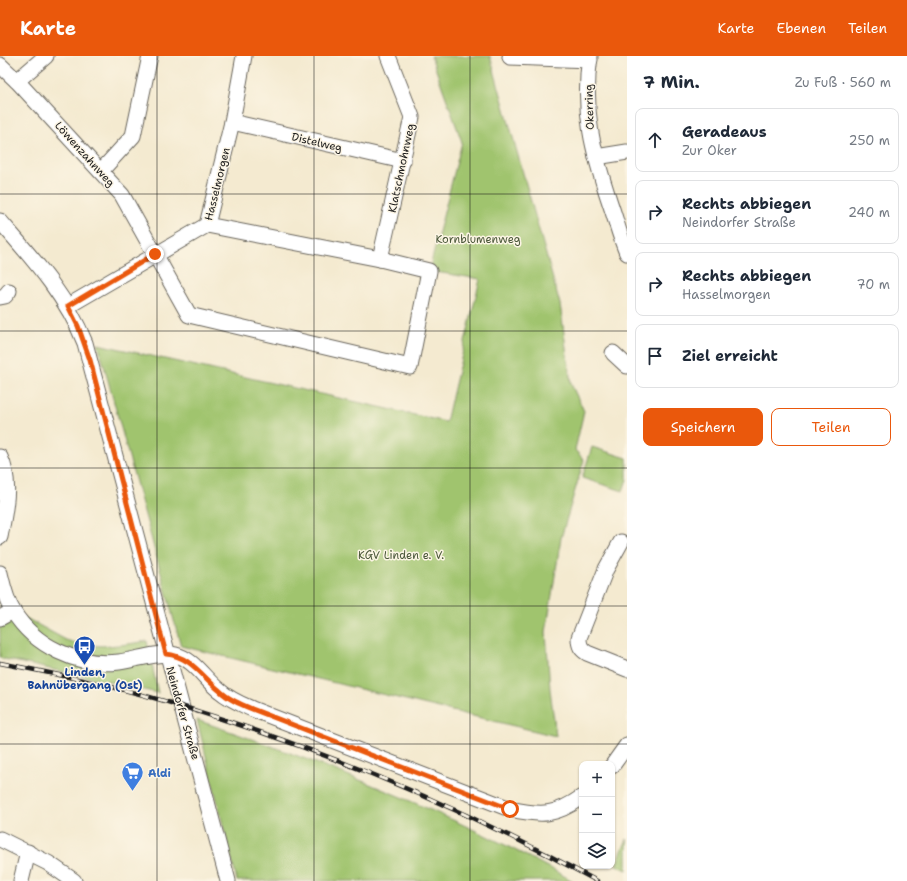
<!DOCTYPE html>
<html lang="de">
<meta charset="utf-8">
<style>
body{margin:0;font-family:"Shantell Sans",sans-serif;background:#f6f6f7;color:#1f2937}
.controls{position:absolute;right:12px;bottom:12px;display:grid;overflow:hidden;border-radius:8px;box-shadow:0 1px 3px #0004}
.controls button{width:36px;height:36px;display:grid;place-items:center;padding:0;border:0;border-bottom:1px solid #e0e1e3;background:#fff;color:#1f2937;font:20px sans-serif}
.stop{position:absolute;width:12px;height:12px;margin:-9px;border:3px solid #ea580c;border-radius:50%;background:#fff}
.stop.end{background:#ea580c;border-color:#fff;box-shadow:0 1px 4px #0008}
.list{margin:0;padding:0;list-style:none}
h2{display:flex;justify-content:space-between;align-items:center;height:52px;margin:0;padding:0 16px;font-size:17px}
h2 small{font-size:13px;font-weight:400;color:#747a83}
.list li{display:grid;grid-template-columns:26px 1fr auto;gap:12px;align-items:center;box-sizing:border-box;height:64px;margin:0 8px 8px;padding:0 8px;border:1px solid #e0e1e3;border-radius:8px}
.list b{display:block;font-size:15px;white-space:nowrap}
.list p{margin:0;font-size:13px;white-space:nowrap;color:#747a83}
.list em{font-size:13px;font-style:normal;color:#747a83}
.actions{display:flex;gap:8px;padding:12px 16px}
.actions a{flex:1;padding:9px 0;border:1px solid #ea580c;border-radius:8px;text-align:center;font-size:14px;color:#ea580c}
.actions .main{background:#ea580c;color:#fff}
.icon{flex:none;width:22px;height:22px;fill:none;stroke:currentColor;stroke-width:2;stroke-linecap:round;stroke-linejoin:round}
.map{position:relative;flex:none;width:627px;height:825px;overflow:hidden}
header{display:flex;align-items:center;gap:24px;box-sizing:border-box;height:56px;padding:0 20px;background:#ea580c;color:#fff}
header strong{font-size:19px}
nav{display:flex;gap:22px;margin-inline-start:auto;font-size:14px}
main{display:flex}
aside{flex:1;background:#fff}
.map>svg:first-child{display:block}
.green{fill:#a0c46e;stroke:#5e7045}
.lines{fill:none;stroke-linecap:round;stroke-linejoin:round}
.minor-casing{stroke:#68645b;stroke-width:17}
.minor{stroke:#fff;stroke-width:15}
.rail-casing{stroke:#1c1c1c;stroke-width:4.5}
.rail{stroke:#fcf5e5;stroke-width:3;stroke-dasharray:9;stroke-linecap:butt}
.route{stroke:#ea580c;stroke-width:5}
.grid{fill:none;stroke:#1c1c1c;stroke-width:1;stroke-opacity:0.55}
.labels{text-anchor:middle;stroke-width:3;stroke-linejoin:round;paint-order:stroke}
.street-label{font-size:11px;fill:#1c1c1c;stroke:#fcf5e5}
.park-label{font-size:11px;fill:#4a5739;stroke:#fcf5e5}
.transit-label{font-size:11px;font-weight:bold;fill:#164399;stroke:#fcf5e5}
.shop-label{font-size:11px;font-weight:bold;fill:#366cbe;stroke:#fcf5e5;text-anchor:start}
</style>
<header>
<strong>Karte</strong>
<nav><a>Karte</a><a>Ebenen</a><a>Teilen</a></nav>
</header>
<main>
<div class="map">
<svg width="627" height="825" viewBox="0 0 627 825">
<rect width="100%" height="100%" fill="#fcf5e5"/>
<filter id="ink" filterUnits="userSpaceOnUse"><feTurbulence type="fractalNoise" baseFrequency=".025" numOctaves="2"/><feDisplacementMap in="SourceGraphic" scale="8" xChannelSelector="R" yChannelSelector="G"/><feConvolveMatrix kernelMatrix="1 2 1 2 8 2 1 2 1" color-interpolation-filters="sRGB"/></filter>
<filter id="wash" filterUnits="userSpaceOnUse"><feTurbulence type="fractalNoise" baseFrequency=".012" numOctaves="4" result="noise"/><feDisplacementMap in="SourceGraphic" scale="16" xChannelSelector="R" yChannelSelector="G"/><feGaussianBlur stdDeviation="0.9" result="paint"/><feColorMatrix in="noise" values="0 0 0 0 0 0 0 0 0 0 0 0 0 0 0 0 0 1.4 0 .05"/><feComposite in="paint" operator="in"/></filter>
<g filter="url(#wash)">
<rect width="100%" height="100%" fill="#f4ead0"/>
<g class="green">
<polygon points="431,0 490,0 560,248 571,328 584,355 575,394 584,404 561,482 546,576 550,633 556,680 181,590 98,288 446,366 480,223 429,215 462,86"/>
<polygon points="592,391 627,402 627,423 623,435 582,422"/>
<path d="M13 555 66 584C94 593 119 590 147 585L158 637 0 602V562Z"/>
<path d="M197 664C326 708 454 758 573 825H237Z"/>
<polygon points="627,783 627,814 616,809"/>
</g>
</g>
<g filter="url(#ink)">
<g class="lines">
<defs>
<g id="minor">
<path d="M590 0C582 55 593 96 610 147 616 164 620 181 627 197"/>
<polyline points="510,1 590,4"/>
<polyline points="0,9 17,25 122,139 189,259 410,311 429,215 380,203 207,169"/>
<polyline points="17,25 46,0"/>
<polyline points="232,66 403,105"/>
<polyline points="596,101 627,96"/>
<polyline points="101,115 133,80 150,0"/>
<path d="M0 165C33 203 66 239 85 287L228 825"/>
<polyline points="380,203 412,61 388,0"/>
<polyline points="0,241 5,240 9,235"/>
<polyline points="68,250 207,169 232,66 244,0"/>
<polyline points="613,297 627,310"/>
<path d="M0 401C12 426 5 454 0 481"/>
<path d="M621 486 606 513 579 582C579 590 581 593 587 597L627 613"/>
<path d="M0 517C3 530 6 544 13 555 34 590 78 611 119 606 135 604 160 595 176 599 194 603 206 625 220 635 229 643 241 648 252 653L510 753C542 760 555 760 582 741"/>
<polyline points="0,562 13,555"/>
<polyline points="612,710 627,689"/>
<polyline points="0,783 48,807 74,825"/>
<polyline points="21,825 28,796"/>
</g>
</defs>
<use href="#minor" class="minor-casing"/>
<use href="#minor" class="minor"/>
<defs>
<path id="rail" d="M0 607C61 619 124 632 184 651 327 695 465 753 597 825"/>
</defs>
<use href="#rail" class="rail-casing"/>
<use href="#rail" class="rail"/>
</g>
</g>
<g class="lines" filter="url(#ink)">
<path class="route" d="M155 198 68 250 78 270 90 304 166 598C190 600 202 620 219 634 228 643 240 648 252 653L510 753"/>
</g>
<path class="grid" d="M157 0V825M314 0V825M470 0V825M0 138H627M0 275H627M0 412H627M0 550H627M0 688H627"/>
<defs>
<symbol id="bus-pin" viewBox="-11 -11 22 30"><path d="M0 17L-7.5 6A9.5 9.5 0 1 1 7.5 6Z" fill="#1a4fb4" stroke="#fcf5e5"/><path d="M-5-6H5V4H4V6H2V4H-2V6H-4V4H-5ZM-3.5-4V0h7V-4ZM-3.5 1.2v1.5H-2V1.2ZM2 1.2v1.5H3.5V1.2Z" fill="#fff"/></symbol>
<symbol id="supermarket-pin" viewBox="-11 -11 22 30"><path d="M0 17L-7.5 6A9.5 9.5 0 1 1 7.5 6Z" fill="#3f7fe0" stroke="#fcf5e5"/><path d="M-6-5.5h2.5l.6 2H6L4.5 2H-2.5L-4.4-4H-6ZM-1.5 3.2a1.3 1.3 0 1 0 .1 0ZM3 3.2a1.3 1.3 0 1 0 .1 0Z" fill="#fff"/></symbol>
</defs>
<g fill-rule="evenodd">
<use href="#bus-pin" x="72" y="578" width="25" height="34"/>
<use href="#supermarket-pin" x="120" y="704" width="25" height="34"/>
</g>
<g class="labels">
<g class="street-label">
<text transform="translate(589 51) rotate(-92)" y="4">Okerring</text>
<text transform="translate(317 86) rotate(13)" y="4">Distelweg</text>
<text transform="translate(85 98) rotate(48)" y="4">Löwenzahnweg</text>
<text transform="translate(401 112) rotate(-78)" y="4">Klatschmohnweg</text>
<text transform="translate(217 128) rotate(-76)" y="4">Hasselmorgen</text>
<text transform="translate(183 657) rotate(74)" y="4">Neindorfer Straße</text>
</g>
<g class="park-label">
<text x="478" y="187">Kornblumenweg</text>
<text x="401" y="503">KGV Linden e. V.</text>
</g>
<g class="transit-label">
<text x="85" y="620">Linden,<tspan x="85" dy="13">Bahnübergang (Ost)</tspan></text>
</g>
<g class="shop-label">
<text x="148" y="721">Aldi</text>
</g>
</g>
</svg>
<div class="controls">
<button>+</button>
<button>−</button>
<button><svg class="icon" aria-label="layers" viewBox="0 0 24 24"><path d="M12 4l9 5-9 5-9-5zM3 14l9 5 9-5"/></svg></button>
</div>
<div class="stop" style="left:510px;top:753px"></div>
<div class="stop end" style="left:155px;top:198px"></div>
</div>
<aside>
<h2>7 Min.<small>Zu Fuß · 560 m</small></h2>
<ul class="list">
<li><svg class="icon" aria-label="ahead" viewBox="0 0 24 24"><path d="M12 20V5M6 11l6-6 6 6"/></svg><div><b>Geradeaus</b><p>Zur Oker</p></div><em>250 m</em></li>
<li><svg class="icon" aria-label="right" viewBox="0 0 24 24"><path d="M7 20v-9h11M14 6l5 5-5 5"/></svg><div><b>Rechts abbiegen</b><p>Neindorfer Straße</p></div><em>240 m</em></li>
<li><svg class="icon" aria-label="right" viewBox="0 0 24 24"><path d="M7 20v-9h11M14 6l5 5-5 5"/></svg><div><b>Rechts abbiegen</b><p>Hasselmorgen</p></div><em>70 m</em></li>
<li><svg class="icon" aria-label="arrive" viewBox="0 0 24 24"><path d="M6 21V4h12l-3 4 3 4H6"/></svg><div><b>Ziel erreicht</b></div></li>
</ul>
<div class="actions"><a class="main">Speichern</a><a>Teilen</a></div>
</aside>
</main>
